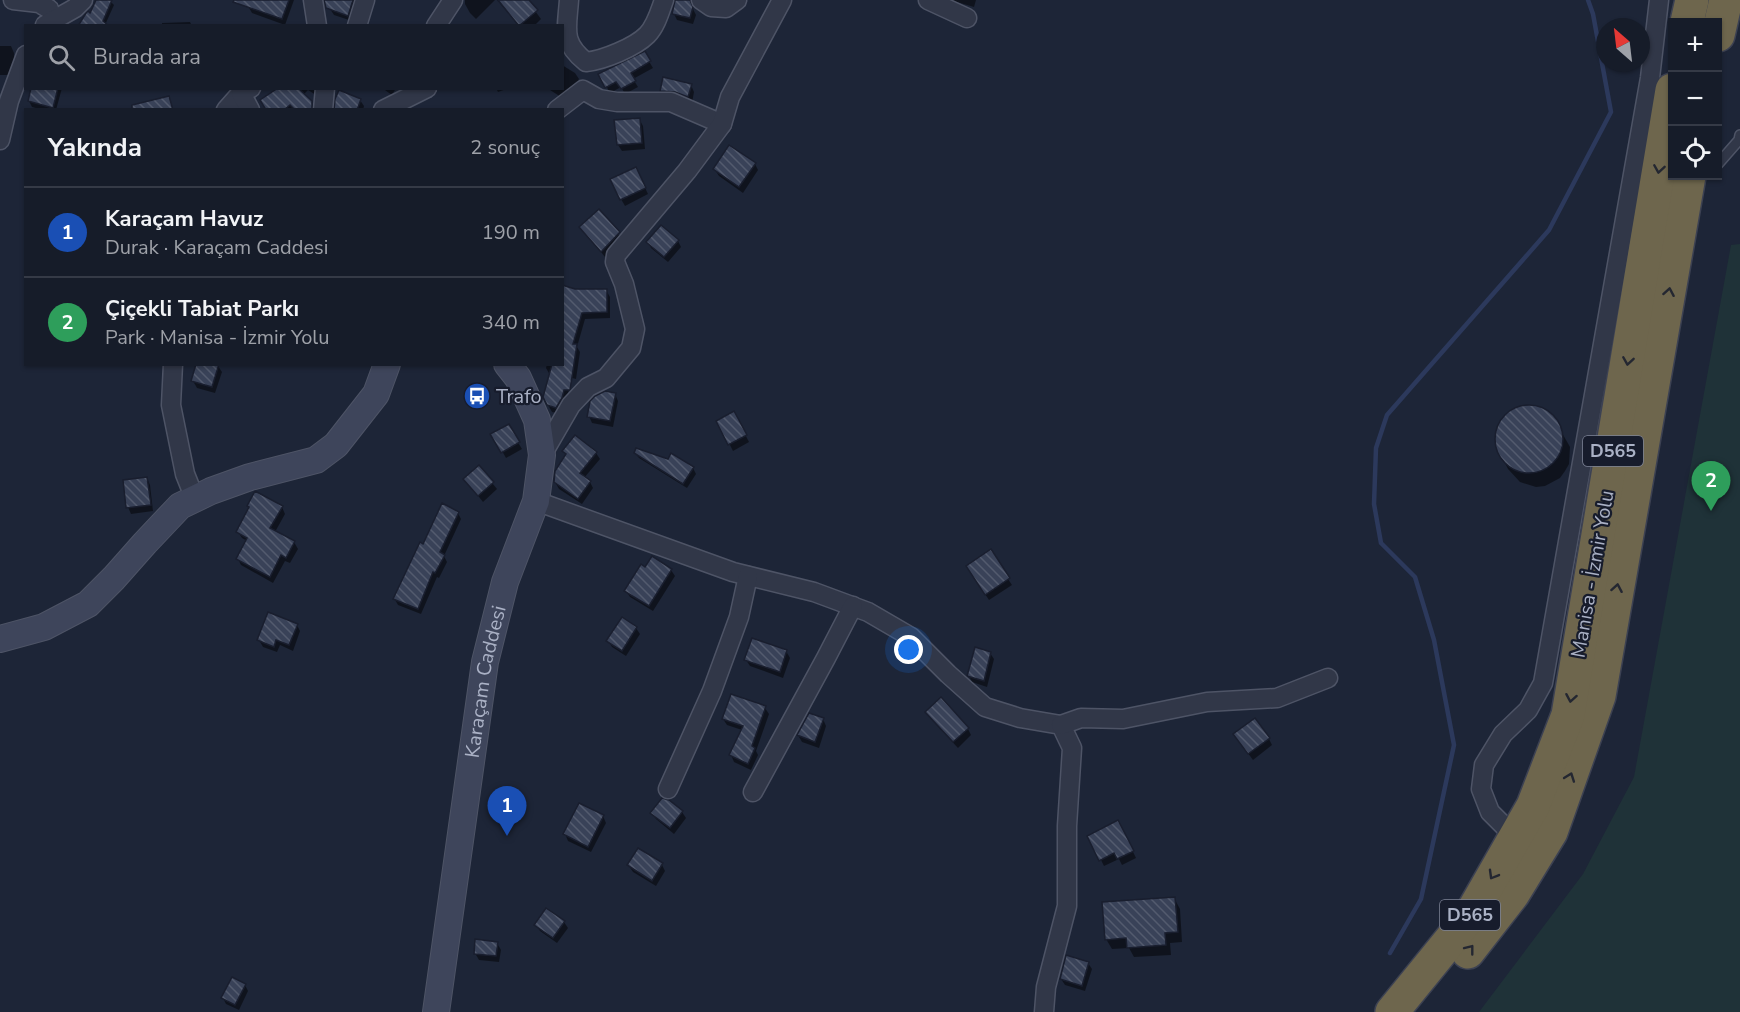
<!DOCTYPE html>
<html lang="tr">
<meta charset="utf-8">
<style>
body{margin:0;font-family:"Nunito Sans",sans-serif;background:#232935;color:#f1f3f6}
.controls{position:absolute;right:18px;top:18px;display:grid;overflow:hidden;border-radius:0px;box-shadow:0 2px 4px #0004}
.controls button{width:54px;height:54px;display:grid;place-items:center;padding:0;border:0;border-bottom:2px solid #353a46;background:#161c29;color:#f1f3f6;font:30px sans-serif}
.compass{position:absolute;left:1596px;top:18px;width:54px;height:54px;border-radius:50%;background:#161c29;box-shadow:0 2px 4px #0004;rotate:332deg}
.you{position:absolute;left:909px;top:650px;width:21px;height:21px;margin:-15px;border:4px solid #fff;border-radius:50%;background:#1a73e8;box-shadow:0 0 0 9px #1a73e833}
.badge{display:grid;place-items:center;width:39px;height:39px;border-radius:50%;background:#0b8043;color:#fff;font-size:20px;font-weight:700}
.pin{position:absolute;translate:-50% -50px;filter:drop-shadow(0 2px 3px #0008)}
.pin::after{content:'';position:absolute;top:32px;width:21px;height:18px;background:inherit;clip-path:polygon(0 0,100% 0,50% 100%)}
.list{margin:0;padding:0;list-style:none}
h2{display:flex;justify-content:space-between;align-items:center;height:78px;margin:0;padding:0 24px;font-size:26px}
h2 small{font-size:20px;font-weight:400;color:#9ea1a8}
.list li{display:grid;grid-template-columns:39px 1fr auto;gap:18px;align-items:center;box-sizing:border-box;height:90px;padding:0 24px;border-top:2px solid #353a46}
.list b{display:block;font-size:22px;white-space:nowrap}
.list p{margin:0;font-size:20px;white-space:nowrap;color:#9ea1a8}
.list em{font-size:20px;font-style:normal;color:#9ea1a8}
.icon{flex:none;width:33px;height:33px;fill:none;stroke:currentColor;stroke-width:2;stroke-linecap:round;stroke-linejoin:round}
.map{position:relative;flex:none;width:1740px;height:1012px;overflow:hidden}
.search{position:absolute;background:#161c29;box-shadow:0 2px 4px #0004;left:24px;top:24px;width:540px;height:66px;display:flex;align-items:center;gap:15px;box-sizing:border-box;padding:0 21px;border-radius:0px;color:#9ea1a8;font-size:22px}
.panel{position:absolute;background:#161c29;box-shadow:0 2px 4px #0004;left:24px;top:108px;width:540px;height:258px;border-radius:0px}
.map>svg:first-child{display:block}
.park{fill:#1f3238}
.shadow{fill:#0007}
.lines{fill:none;stroke-linecap:round;stroke-linejoin:round}
.stream{stroke:#2c395c;stroke-width:4.5}
.building{fill:url(#building-back-hatch);stroke:#191e2e;stroke-width:1.5}
.lane-casing{stroke:#4e5466;stroke-width:12}
.street-casing{stroke:#4e5466;stroke-width:21}
.secondary-casing{stroke:#4e5466;stroke-width:28}
.highway-casing{stroke:#3c4152;stroke-width:36}
.lane{stroke:#313748;stroke-width:9}
.street{stroke:#313748;stroke-width:18}
.secondary{stroke:#3e455b;stroke-width:26}
.highway{stroke:#6e664d;stroke-width:33}
.oneway{stroke:#242731}
.labels{text-anchor:middle;stroke-width:4.5;stroke-linejoin:round;paint-order:stroke}
.shield{fill:#171c2c;stroke:#7e8497;stroke-width:1.5}
.shield-label{font-size:18px;font-weight:bold;fill:#aab1c5}
.poi-label{font-size:20px;fill:#aab1c5;stroke:#171c2c;text-anchor:start}
.street-label{font-size:20px;fill:#aab1c5;stroke:#171c2c}
</style>
<div class="map">
<svg width="1740" height="1012" viewBox="0 0 1740 1012">
<defs>
<pattern id="building-back-hatch" width="6" height="6" patternUnits="userSpaceOnUse" patternTransform="scale(1.5)"><rect width="6" height="6" fill="#394258"/><path d="M-1 5l2 2M0 0l6 6M5-1l2 2" fill="none" stroke="#535b6e"/></pattern>
</defs>
<rect width="100%" height="100%" fill="#1d2537"/>
<polygon class="park" points="1740,244 1740,1012 1479,1012 1583,874 1634,777 1731,245"/>
<g class="shadow">
<polygon points="97,0 109,0 114,5 105,25 91,15"/>
<polygon points="250,0 294,0 285,25 252,13 248,6"/>
<polygon points="333,0 359,0 352,21 334,15 330,9"/>
<polygon points="465,0 495,0 476,19 470,13 465,4"/>
<polygon points="497,0 527,0 541,19 534,26 519,26"/>
<polygon points="677,0 689,1 696,15 693,24 677,20 674,14"/>
<polygon points="950,0 976,0 974,7"/>
<polygon points="190,22 192,26 162,26 162,23"/>
<polygon points="0,46 11,46 14,53 14,70 12,75 0,75"/>
<polygon points="644,53 653,68 633,79 638,87 625,94 621,87 610,93 600,75"/>
<polygon points="562,65 575,73 579,79 564,99 547,88 562,88"/>
<polygon points="691,85 694,92 692,103 666,97 662,91"/>
<polygon points="33,88 62,88 56,110 43,110 32,107 29,101"/>
<polygon points="280,88 316,88 316,95 308,90 303,95 311,102 315,110 267,110"/>
<polygon points="382,88 396,88 392,95"/>
<polygon points="496,88 509,88 498,92"/>
<polygon points="360,100 364,106 363,110 336,110"/>
<polygon points="639,119 643,126 645,149 622,151 618,145 616,122"/>
<polygon points="755,164 758,170 743,193 719,176 715,170"/>
<polygon points="639,175 648,194 625,206 621,199"/>
<polygon points="599,211 623,240 605,257 581,227"/>
<polygon points="678,241 681,247 668,262 651,248 648,242"/>
<polygon points="606,290 610,297 610,318 585,319 577,347 580,352 576,379 572,378 565,405 560,414 552,412 548,405 550,375 546,368 547,364 562,364 575,291"/>
<polygon points="218,366 222,372 215,393 197,388 193,381"/>
<polygon points="615,394 618,401 613,427 592,423 589,416"/>
<polygon points="1530,406 1539,408 1553,417 1570,447 1569,464 1565,471 1560,478 1545,486 1536,487 1520,482 1508,469 1497,447 1498,430 1506,415 1522,407"/>
<polygon points="734,413 749,442 733,451 718,421"/>
<polygon points="508,426 522,449 506,458 493,435"/>
<polygon points="564,451 596,453 600,459 584,478 590,482 593,488 582,504 559,489 555,482 567,456"/>
<polygon points="635,453 693,468 696,474 687,488 639,458"/>
<polygon points="479,467 497,489 483,502 465,479"/>
<polygon points="147,478 150,485 153,511 131,514 128,507"/>
<polygon points="282,507 285,514 275,532 294,542 298,549 290,563 285,561 273,583 241,565 238,559 247,541 242,538 238,532"/>
<polygon points="458,513 461,519 444,556 447,562 439,578 437,577 421,614 398,605 394,598 423,546"/>
<polygon points="652,558 671,570 675,576 653,611 630,597 626,591 645,569"/>
<polygon points="971,573 1008,579 1012,585 989,600"/>
<polygon points="297,625 300,631 293,651 280,645 277,652 263,647 259,640"/>
<polygon points="636,628 640,634 626,656 612,647 608,641"/>
<polygon points="786,651 790,658 783,678 750,666 746,660"/>
<polygon points="990,653 994,659 987,687 972,682 969,676"/>
<polygon points="765,708 769,714 756,751 758,755 751,770 734,762 731,755 742,730 727,725 723,719"/>
<polygon points="927,712 968,729 971,735 958,748 931,719"/>
<polygon points="823,719 826,726 819,748 802,742 798,735"/>
<polygon points="1269,739 1272,745 1253,760 1239,741"/>
<polygon points="682,812 686,818 674,834 656,819 652,813"/>
<polygon points="603,816 606,823 591,852 568,841 565,834"/>
<polygon points="1122,829 1136,858 1122,865 1119,859 1104,866 1101,860"/>
<polygon points="662,865 665,871 656,886 633,872 629,866"/>
<polygon points="1174,898 1180,909 1182,942 1170,943 1171,955 1134,957 1129,948 1112,949 1106,939"/>
<polygon points="564,922 568,928 557,943 540,931 536,925"/>
<polygon points="497,943 501,950 499,962 479,960 475,953"/>
<polygon points="1088,963 1092,969 1085,991 1065,985 1061,979"/>
<polygon points="245,985 248,991 239,1010 226,1004 223,998"/>
</g>
<g class="lines">
<polyline class="stream" points="1390,953 1421,899 1454,745 1434,640 1415,577 1381,543 1374,504 1376,448 1387,415 1549,230 1611,112 1593,14 1588,0"/>
</g>
<g class="building">
<polygon points="96,0 112,0 103,21 109,26 78,26 86,13 88,11 90,13"/>
<polygon points="234,0 289,0 282,19 233,2"/>
<polygon points="324,0 353,0 348,16 326,8"/>
<polygon points="498,0 529,0 538,10 519,26"/>
<polygon points="675,0 690,0 693,7 690,18 672,14"/>
<polygon points="645,51 651,61 631,73 636,81 621,89 616,82 605,88 598,74"/>
<polygon points="663,77 692,84 688,97 675,92 660,91"/>
<polygon points="31,88 58,88 53,108 28,101"/>
<polygon points="278,88 298,88 312,101 312,110 295,110 290,105 284,110 266,110 260,100"/>
<polygon points="339,90 361,99 357,110 334,110 335,99"/>
<polygon points="169,96 173,110 132,110 132,105"/>
<polygon points="640,118 642,143 617,145 614,120"/>
<polygon points="729,145 756,163 739,187 713,169"/>
<polygon points="636,167 646,188 620,200 610,179"/>
<polygon points="599,209 620,232 601,252 579,227"/>
<polygon points="661,225 679,240 664,257 646,242"/>
<polygon points="562,285 575,289 607,289 607,312 582,313 573,344 577,344 570,390 564,390 562,398 556,408 547,405 543,397 552,364 562,364"/>
<polygon points="196,364 219,364 212,387 191,381"/>
<polygon points="605,391 616,393 610,421 587,417 590,401 595,396"/>
<circle cx="1529" cy="439" r="34"/>
<polygon points="734,411 747,435 728,445 716,421"/>
<polygon points="509,424 520,442 501,453 490,434"/>
<polygon points="575,435 597,452 580,473 591,481 578,499 554,482 555,471 566,454 562,451"/>
<polygon points="636,448 668,459 671,453 694,467 683,484 634,453"/>
<polygon points="479,465 494,482 478,496 463,479"/>
<polygon points="147,477 151,505 126,508 123,480"/>
<polygon points="255,491 283,506 270,528 295,541 286,558 281,555 270,577 236,559 247,538 236,532 249,507 247,506"/>
<polygon points="442,503 459,512 440,552 445,555 435,573 433,572 418,609 393,599 420,542 423,544"/>
<polygon points="991,549 1010,578 985,595 966,566"/>
<polygon points="652,556 672,569 649,606 624,591 641,564 645,567"/>
<polygon points="268,612 298,624 289,645 276,640 274,647 257,640"/>
<polygon points="622,617 637,627 622,651 606,641"/>
<polygon points="752,638 787,650 780,672 744,660"/>
<polygon points="975,647 991,652 984,681 967,676"/>
<polygon points="731,694 766,706 752,746 755,748 748,764 729,755 743,726 722,719"/>
<polygon points="941,697 969,728 953,742 925,712"/>
<polygon points="809,713 824,718 815,742 797,735"/>
<polygon points="1255,718 1270,738 1248,754 1233,734"/>
<polygon points="662,798 669,800 683,811 670,828 650,813"/>
<polygon points="579,803 604,815 588,847 563,834"/>
<polygon points="1118,820 1134,851 1117,859 1114,853 1099,861 1087,836"/>
<polygon points="638,848 663,863 652,881 627,865"/>
<polygon points="1175,897 1178,932 1165,933 1166,945 1127,948 1126,938 1105,940 1102,902"/>
<polygon points="546,908 565,921 553,938 534,925"/>
<polygon points="475,939 498,942 496,956 474,954"/>
<polygon points="1066,955 1089,962 1082,986 1060,979"/>
<polygon points="232,977 246,984 235,1005 221,998"/>
</g>
<g class="lines">
<defs>
<polyline id="lane" points="1718,164 1739,140 1740,135"/>
<g id="street">
<polyline points="13,0 39,3 49,9"/>
<polyline points="313,0 317,26"/>
<path d="M569 0C567 29 561 42 586 62 604 60 635 47 647 35 656 26 660 11 664 0"/>
<polyline points="701,0 711,7 726,8 737,0"/>
<polyline points="928,0 967,18"/>
<polyline points="45,25 75,8 83,0"/>
<polyline points="357,26 365,0"/>
<polyline points="436,26 453,0"/>
<polyline points="226,110 241,93"/>
<polyline points="250,110 241,93 251,88"/>
<polyline points="323,110 325,88"/>
<polyline points="383,110 427,88"/>
<polyline points="557,110 583,90 599,99 617,102 671,102 722,124"/>
<polyline points="0,140 9,101 26,55"/>
<polyline points="173,364 171,405 185,474 195,499"/>
<polyline points="542,455 571,405 588,387 606,378 631,348 635,329 624,284 615,262 616,255 687,171 722,124 730,97 782,0"/>
<polyline points="536,501 733,572 814,592 868,612 911,637 948,674 985,707 1020,718 1061,725 1072,748 1067,826 1067,906 1046,987 1044,1012"/>
<polyline points="1061,725 1081,718 1123,719 1207,702 1277,698 1328,678"/>
<polyline points="668,789 712,691 739,617 748,576"/>
<polyline points="753,792 826,658 853,606"/>
<polyline points="1515,837 1490,812 1481,789 1484,765 1503,734 1528,710 1543,683 1650,78 1659,0"/>
</g>
<g id="secondary">
<polyline points="0,639 44,627 88,604 114,578 145,543 180,506 211,491 250,477 316,460 336,445 376,394 387,364"/>
<path id="s1" d="M436 1012 485 662 505 582 536 501 542 455 537 420 518 378 507 364"/>
</g>
<g id="highway">
<polyline points="1687,22 1692,0"/>
<polyline points="1718,35 1726,0"/>
<polyline points="1468,952 1513,894 1551,832 1599,696 1689,176"/>
<polyline points="1392,1012 1470,916 1533,806 1568,715 1672,90"/>
</g>
</defs>
<use href="#lane" class="lane-casing"/>
<use href="#street" class="street-casing"/>
<use href="#secondary" class="secondary-casing"/>
<use href="#highway" class="highway-casing"/>
<use href="#lane" class="lane"/>
<use href="#street" class="street"/>
<use href="#secondary" class="secondary"/>
<use href="#highway" class="highway"/>
</g>
<defs><path id="oneway-chevron" d="M-2-3.5L2.5 0L-2 3.5" fill="none" stroke-width="1.6" stroke-linecap="round" stroke-linejoin="round" transform="scale(1.5)"/></defs>
<g class="oneway">
<use href="#oneway-chevron" transform="translate(1659 169) rotate(99)"/>
<use href="#oneway-chevron" transform="translate(1669 292) rotate(-80)"/>
<use href="#oneway-chevron" transform="translate(1628 361) rotate(99)"/>
<use href="#oneway-chevron" transform="translate(1617 588) rotate(-80)"/>
<use href="#oneway-chevron" transform="translate(1571 698) rotate(100)"/>
<use href="#oneway-chevron" transform="translate(1570 777) rotate(-70)"/>
<use href="#oneway-chevron" transform="translate(1493 875) rotate(120)"/>
<use href="#oneway-chevron" transform="translate(1470 949) rotate(-52)"/>
</g>
<defs>
<symbol id="bus-disc" viewBox="-11 -11 22 22"><circle r="9.5" fill="#1a4fb4" stroke="#171c2c"/><path d="M-5-6H5V4H4V6H2V4H-2V6H-4V4H-5ZM-3.5-4V0h7V-4ZM-3.5 1.2v1.5H-2V1.2ZM2 1.2v1.5H3.5V1.2Z" fill="#fff"/></symbol>
</defs>
<g fill-rule="evenodd">
<use href="#bus-disc" x="462" y="381" width="30" height="30"/>
</g>
<g class="labels">
<g class="shield">
<rect x="1583" y="436" width="60" height="30" rx="4.5"/>
<rect x="1440" y="900" width="60" height="30" rx="4.5"/>
</g>
<g class="shield-label">
<text x="1613" y="457">D565</text>
<text x="1470" y="921">D565</text>
</g>
<g class="poi-label">
<text x="496" y="403">Trafo</text>
</g>
<g class="street-label">
<text transform="translate(1592 574) rotate(-80)" y="7">Manisa - İzmir Yolu</text>
<text dy="7" stroke="none"><textPath href="#s1" startOffset="334">Karaçam Caddesi</textPath></text>
</g>
</g>
</svg>
<div class="controls">
<button>+</button>
<button>−</button>
<button><svg class="icon" aria-label="locate" viewBox="0 0 24 24"><circle cx="12" cy="12" r="6"/><path d="M12 2v4M12 18v4M2 12h4M18 12h4"/></svg></button>
</div>
<svg class="compass" viewBox="-18 -18 36 36"><path d="M0-13l5 13h-10z" fill="#e53935"/><path d="M0 13l5-13h-10z" fill="#9ea1a8"/></svg>
<div class="you"></div>
<div class="pin badge" style="left:507px;top:836px;background:#1a4fb4">1</div>
<div class="pin badge" style="left:1711px;top:511px;background:#2e9e5b">2</div>
<div class="search"><svg class="icon" aria-label="search" viewBox="0 0 24 24"><circle cx="10" cy="10" r="6"/><path d="M15 15l6 6"/></svg>Burada ara</div>
<section class="panel">
<h2>Yakında<small>2 sonuç</small></h2>
<ul class="list">
<li><span class="badge" style="background:#1a4fb4">1</span><div><b>Karaçam Havuz</b><p>Durak · Karaçam Caddesi</p></div><em>190 m</em></li>
<li><span class="badge" style="background:#2e9e5b">2</span><div><b>Çiçekli Tabiat Parkı</b><p>Park · Manisa - İzmir Yolu</p></div><em>340 m</em></li>
</ul>
</section>
</div>
